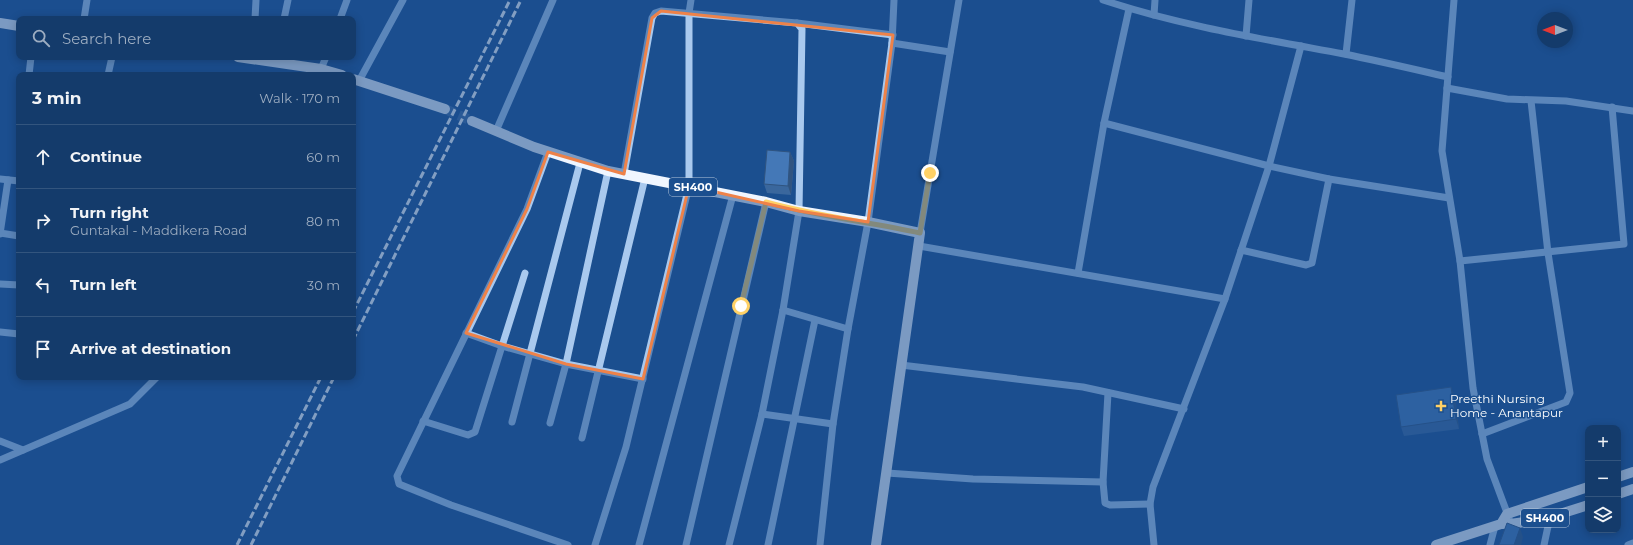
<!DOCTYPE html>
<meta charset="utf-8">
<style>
body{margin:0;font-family:Montserrat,sans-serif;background:#214673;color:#f1f3f6}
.controls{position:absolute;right:12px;bottom:12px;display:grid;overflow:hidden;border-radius:8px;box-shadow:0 2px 10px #0003}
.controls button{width:36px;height:36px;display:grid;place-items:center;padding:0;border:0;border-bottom:1px solid #33557e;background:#143b6b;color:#f1f3f6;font:20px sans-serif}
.compass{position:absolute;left:1537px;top:12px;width:36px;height:36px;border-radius:50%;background:#143b6b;box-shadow:0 2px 10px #0003;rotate:270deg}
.stop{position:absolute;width:12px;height:12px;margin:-9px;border:3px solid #ffd166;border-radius:50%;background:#fff}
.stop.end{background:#ffd166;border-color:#fff;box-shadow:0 1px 4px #0008}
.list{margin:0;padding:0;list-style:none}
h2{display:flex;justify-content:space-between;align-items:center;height:52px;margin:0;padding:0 16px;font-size:17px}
h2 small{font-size:13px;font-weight:400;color:#9dadc1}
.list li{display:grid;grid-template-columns:26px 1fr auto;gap:12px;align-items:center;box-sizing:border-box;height:64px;padding:0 16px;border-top:1px solid #33557e}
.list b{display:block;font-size:15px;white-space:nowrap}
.list p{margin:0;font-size:13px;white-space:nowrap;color:#9dadc1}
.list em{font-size:13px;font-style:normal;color:#9dadc1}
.icon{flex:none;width:22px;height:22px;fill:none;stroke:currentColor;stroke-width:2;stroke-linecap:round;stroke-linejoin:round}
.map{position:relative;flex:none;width:1633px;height:545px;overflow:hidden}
.search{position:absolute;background:#143b6b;box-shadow:0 2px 10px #0003;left:16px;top:16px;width:340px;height:44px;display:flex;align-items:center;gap:10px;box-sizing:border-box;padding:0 14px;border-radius:8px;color:#9dadc1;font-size:15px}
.panel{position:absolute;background:#143b6b;box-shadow:0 2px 10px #0003;left:16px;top:72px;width:340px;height:308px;border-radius:8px}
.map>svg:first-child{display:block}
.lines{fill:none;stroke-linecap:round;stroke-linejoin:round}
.major-tunnel{stroke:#3d69a0;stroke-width:10;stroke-dasharray:10 5;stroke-linecap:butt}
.minor{stroke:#a9c9ee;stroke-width:7}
.major{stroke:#f0f6ff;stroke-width:10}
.rail{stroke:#fff;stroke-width:3;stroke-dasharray:7 3;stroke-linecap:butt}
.wall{fill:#3a679d}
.shaded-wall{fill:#305480}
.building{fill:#4478b7;stroke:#305480}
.route{stroke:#ffd166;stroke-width:5}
.marked{fill:none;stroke:#ee8249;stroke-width:3;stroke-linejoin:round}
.poi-dot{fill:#ffd166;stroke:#1b4f8f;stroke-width:1.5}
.labels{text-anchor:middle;stroke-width:3;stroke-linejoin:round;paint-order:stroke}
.shield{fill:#1b4f8f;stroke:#bbcadd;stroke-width:1}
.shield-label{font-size:11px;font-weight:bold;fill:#fff}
.poi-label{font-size:12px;fill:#fff;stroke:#1b4f8f;text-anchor:start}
</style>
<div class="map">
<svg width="1633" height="545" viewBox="0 0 1633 545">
<rect width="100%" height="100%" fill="#1b4f8f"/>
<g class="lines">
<polyline class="major-tunnel" points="445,109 472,121"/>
<g class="minor">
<path d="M1103 0C1181 26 1263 39 1344 54 1379 61 1413 69 1448 77"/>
<polyline points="1454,0 1442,151 1460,261 1473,388 1487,459 1509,518"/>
<polyline points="1154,15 1155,0"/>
<polyline points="84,19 87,0"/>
<polyline points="255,19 256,0"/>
<polyline points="284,19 288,0"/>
<polyline points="340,19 347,0"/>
<polyline points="797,23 893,35"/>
<polyline points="1246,36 1249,0"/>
<polyline points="892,43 950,52"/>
<polyline points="1346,54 1352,0"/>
<polyline points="321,69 326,57"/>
<polyline points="29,75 31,57"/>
<polyline points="108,75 112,57"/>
<polyline points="359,81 403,0"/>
<polyline points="1447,88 1507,99 1566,101 1633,111"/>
<polyline points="1104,123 1269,166 1329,179 1449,198"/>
<polyline points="496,131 553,0"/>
<polyline points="548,152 527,209 397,476 399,484 451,505 568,545"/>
<polyline points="624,174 652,18 655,13 661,11 797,23 802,29 799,211 783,310 762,414 729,545"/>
<polyline points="0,179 19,181"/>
<polyline points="0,233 19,236"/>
<polyline points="920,233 959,0"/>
<polyline points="0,234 8,180"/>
<polyline points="919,246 1225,299"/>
<polyline points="1241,250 1306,265 1312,263 1329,179"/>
<polyline points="1460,261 1624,244 1612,107"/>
<polyline points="1078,273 1104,123 1129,9"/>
<polyline points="0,284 19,285"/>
<polyline points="783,310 848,329"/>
<polyline points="0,332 19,334"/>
<polyline points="466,333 502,346 566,364 643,379"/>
<polyline points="901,365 1083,387 1184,409"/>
<polyline points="1108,393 1103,482 1105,503 1110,505 1150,504"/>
<polyline points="762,414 833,424"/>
<polyline points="423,421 468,435 475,432 525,273"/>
<polyline points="512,422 580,163"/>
<polyline points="550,423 566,364 608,171"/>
<polyline points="1482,434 1566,402 1570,393 1548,253 1531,101"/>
<polyline points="582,438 645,178"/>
<polyline points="0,441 23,450"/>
<polyline points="0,460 130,404 157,377"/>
<polyline points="887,473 973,479 1103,482"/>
<polyline points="595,545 626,447 689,186 689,13 691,0"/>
<polyline points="639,545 733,195"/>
<polyline points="686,545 766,202"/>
<polyline points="768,545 815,320"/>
<polyline points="820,545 833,424 848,329 868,222 892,43 894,0"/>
<polyline points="1154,545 1150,504 1153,487 1225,299 1269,166 1301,46"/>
<polyline points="1490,545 1495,526"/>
<polyline points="1544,545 1550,517"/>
<polyline points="1628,545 1633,543"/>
</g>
<g class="major">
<polyline points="0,23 19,26"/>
<polyline points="238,57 321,69 342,75"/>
<polyline points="353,79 445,109"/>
<polyline points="472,121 534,147 608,171 766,202 799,211 868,222 920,233 876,545"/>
<polyline points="1618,477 1633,472"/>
<polyline points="1618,494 1633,489"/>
<path d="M1501 524C1531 524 1560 514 1588 505"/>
<polyline points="1436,545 1501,524 1507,514 1588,487"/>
</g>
<g class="rail">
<polyline points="353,312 510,0"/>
<polyline points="353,340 521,0"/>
<polyline points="237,545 321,377"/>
<polyline points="251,545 334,377"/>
</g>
</g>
<g class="wall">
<polygon points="790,152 794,161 791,195 767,193 764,184"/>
<polygon points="1455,396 1459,429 1404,436 1401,427"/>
</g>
<g class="shaded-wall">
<polygon points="790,152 794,161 791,195 788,186"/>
<polygon points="1451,387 1455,396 1459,429 1456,419"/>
<polygon points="1520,528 1523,537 1521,545 1514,545"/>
</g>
<g class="building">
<polygon points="767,150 790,152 788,186 764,184"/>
<polygon points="1451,387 1456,419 1401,427 1396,395"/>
<polygon points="1507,523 1520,528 1514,545 1499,545"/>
</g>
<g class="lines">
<path class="route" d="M741 306 766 202C816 216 869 222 920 233L930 173"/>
</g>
<path d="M0 0H1633V545H0ZM661 11 893 35 868 222 799 211 689 186 643 379 566 364 466 333 527 209 548 152 624 174 652 18Z" fill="#1b4f8f" fill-opacity=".55" fill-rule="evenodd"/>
<path class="marked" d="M661 11 893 35 868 222 799 211 689 186 643 379 566 364 466 333 527 209 548 152 624 174 652 18Z"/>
<path class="poi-dot" d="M1439 400h4v4h4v4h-4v4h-4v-4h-4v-4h4z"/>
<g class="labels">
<g class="shield">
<rect x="669" y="178" width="48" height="18" rx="3"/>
<rect x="1521" y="509" width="48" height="18" rx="3"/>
</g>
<g class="shield-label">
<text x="693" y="191">SH400</text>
<text x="1545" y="522">SH400</text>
</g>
<g class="poi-label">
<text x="1450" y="403">Preethi Nursing<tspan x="1450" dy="14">Home - Anantapur</tspan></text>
</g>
</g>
</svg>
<div class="controls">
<button>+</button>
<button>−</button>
<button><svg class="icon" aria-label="layers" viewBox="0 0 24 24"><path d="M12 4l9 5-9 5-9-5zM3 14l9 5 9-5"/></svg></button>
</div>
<svg class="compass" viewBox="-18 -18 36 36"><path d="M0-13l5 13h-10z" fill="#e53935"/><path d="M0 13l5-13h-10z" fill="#9dadc1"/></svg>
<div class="stop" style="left:741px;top:306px"></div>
<div class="stop end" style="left:930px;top:173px"></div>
<div class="search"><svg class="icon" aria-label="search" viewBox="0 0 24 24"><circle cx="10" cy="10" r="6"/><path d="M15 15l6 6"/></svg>Search here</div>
<section class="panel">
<h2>3 min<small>Walk · 170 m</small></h2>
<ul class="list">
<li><svg class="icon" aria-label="ahead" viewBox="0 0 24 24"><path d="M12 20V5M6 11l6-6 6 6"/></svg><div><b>Continue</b></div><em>60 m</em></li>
<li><svg class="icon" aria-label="right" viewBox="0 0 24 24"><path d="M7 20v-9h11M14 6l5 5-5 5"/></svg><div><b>Turn right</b><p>Guntakal - Maddikera Road</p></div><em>80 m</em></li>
<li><svg class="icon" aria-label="left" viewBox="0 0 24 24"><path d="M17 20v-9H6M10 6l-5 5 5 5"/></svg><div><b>Turn left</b></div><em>30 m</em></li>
<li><svg class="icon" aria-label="arrive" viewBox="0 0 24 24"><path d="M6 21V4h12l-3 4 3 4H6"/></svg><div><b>Arrive at destination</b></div></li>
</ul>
</section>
</div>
